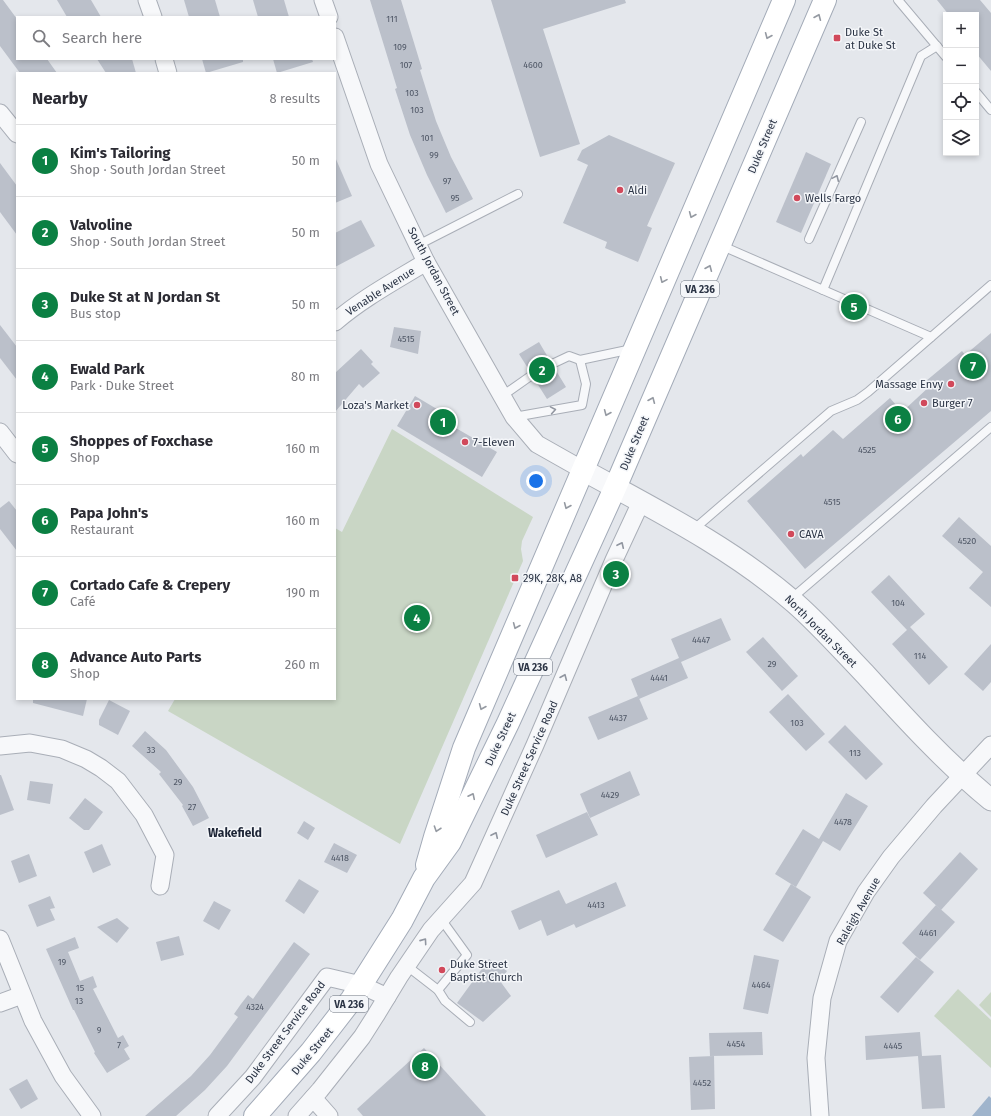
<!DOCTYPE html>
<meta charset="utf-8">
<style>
body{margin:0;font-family:"Fira Sans",sans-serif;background:#f7f7f7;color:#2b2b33}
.controls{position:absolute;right:12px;top:12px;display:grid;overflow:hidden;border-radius:0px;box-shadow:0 2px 6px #0003}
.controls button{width:36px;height:36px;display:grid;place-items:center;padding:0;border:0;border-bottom:1px solid #e1e1e2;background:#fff;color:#2b2b33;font:20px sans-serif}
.you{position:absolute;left:536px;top:481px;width:14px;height:14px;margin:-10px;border:3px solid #fff;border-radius:50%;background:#1a73e8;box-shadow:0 0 0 6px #1a73e833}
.badge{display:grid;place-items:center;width:26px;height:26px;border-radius:50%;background:#0b8043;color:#fff;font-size:13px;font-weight:700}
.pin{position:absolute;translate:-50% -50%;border:2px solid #fff;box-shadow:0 1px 4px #0006}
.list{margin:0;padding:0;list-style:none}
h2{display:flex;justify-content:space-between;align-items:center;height:52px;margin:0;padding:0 16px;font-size:17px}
h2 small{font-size:13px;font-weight:400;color:#7c7c81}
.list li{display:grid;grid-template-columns:26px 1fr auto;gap:12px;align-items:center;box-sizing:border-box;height:72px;padding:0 16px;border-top:1px solid #e1e1e2}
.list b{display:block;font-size:15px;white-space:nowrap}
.list p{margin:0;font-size:13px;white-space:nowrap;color:#7c7c81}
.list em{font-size:13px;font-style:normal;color:#7c7c81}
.icon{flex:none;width:22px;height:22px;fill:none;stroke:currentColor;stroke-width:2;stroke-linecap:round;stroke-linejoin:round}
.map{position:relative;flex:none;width:991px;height:1116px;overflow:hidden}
.search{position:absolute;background:#fff;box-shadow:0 2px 6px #0003;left:16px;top:16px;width:320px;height:44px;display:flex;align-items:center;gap:10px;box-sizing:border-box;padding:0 14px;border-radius:0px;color:#7c7c81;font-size:15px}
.panel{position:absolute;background:#fff;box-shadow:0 2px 6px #0003;left:16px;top:72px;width:320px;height:628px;border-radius:0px}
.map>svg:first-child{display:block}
.green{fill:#c9d6c5}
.water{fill:#9fb4cc}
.building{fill:#bbc0ca}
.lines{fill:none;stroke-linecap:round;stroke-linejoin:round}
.service-casing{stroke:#a9aeb7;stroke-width:10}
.minor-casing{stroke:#a9aeb7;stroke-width:19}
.tertiary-casing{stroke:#a9aeb7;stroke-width:23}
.primary-casing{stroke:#a3abb8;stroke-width:24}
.service{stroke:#f7f8fa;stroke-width:8}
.minor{stroke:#f7f8fa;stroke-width:17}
.tertiary{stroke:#f7f8fa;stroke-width:21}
.primary{stroke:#fff;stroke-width:22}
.oneway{stroke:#959aa2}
.oneway2{stroke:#9196a0}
.poi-dot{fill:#d1495b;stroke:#f4f6f9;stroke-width:1.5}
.labels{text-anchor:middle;stroke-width:3;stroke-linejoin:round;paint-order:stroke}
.number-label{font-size:9px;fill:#4f5766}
.shield{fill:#f4f6f9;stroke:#676e7b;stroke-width:1}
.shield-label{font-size:10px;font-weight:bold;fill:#2b3445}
.poi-label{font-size:11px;fill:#2b3445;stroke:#f4f6f9;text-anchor:start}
.street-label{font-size:11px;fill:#2b3445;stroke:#f4f6f9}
.neighbourhood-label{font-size:12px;font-weight:bold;fill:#1d2536;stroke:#f4f6f9}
</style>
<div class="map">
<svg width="991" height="1116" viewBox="0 0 991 1116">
<rect width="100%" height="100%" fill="#e4e7ec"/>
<g class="green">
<polygon points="392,429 533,517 522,541 521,549 523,561 400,844 168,711 175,699 335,699 335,528 342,532"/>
<polygon points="958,989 991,1020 991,1068 934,1016"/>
<polygon points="991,992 991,1017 979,1005"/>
</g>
<polygon class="water" points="989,1096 991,1098 991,1116 972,1116"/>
<g class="building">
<polygon points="0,0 3,0 17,19 17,59 47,59 57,73 20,73 0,46"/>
<polygon points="57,0 91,0 101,17 67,17"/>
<polygon points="184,0 215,0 220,17 189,17"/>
<polygon points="253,0 284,0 289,17 258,17"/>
<polygon points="370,0 401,0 422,69 420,70 436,121 451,157 473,199 446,213 427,175 410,135 395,89 397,88"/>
<polygon points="491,0 625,0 626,3 543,29 580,144 540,157"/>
<polygon points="937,0 980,0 991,13 991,71 976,53 976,15 949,15"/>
<polygon points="97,59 132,59 136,73 106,73"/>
<polygon points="202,59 243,59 243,62 206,73"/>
<polygon points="273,59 312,59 313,62 277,73"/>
<polygon points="609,135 675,163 647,226 652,228 638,262 605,248 607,242 563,223 588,165 577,160 582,150"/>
<polygon points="806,152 831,164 801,233 776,222"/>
<polygon points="335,157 352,196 335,203"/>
<polygon points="0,163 17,186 17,235 0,212"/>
<polygon points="361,220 375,246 335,267 335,233"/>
<polygon points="0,325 17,347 17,380 0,358"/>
<polygon points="394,327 421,331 418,354 390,347"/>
<polygon points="991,333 991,411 805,569 747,501 801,454 803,457 833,430 843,439 890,398 902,412 930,386 926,381 962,351 965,355"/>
<polygon points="539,342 549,359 547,363 547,367 551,369 555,369 566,387 547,399 535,380 537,377 537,372 534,370 529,370 519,354"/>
<polygon points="361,349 373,362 371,364 380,373 363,388 359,384 335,412 335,373"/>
<polygon points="415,396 452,418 449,424 497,452 482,477 397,426"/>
<polygon points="9,501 17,511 17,551 0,529 0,508"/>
<polygon points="959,517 991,546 991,607 969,588 983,572 942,536"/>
<polygon points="889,575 925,614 910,627 948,667 929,685 892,644 907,630 871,592"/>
<polygon points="721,618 731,640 681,662 688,678 639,699 631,679 679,658 671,639"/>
<polygon points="763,637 798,676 782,691 746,652"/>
<polygon points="991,644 991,682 983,691 964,674"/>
<polygon points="788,694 825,734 806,751 769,712"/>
<polygon points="638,696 648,719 598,740 588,717"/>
<polygon points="33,699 87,699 83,716 33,703"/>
<polygon points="109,700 130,711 118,735 99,725 99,720"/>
<polygon points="845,725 883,764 866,780 828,742"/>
<polygon points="145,731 166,750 193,787 209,818 193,826 182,806 183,805 159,774 161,772 132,746"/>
<polygon points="630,771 640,795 590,818 580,794"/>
<polygon points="0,775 1,775 14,810 0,815"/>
<polygon points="30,781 53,784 50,804 27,800"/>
<polygon points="846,793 868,806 840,851 823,841 796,887 775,874 803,829 819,839"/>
<polygon points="85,798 103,812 89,830 84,830 69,818"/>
<polygon points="587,812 598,835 546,858 536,835"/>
<polygon points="304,821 315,828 308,840 297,833"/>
<polygon points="334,843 357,855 347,873 324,862"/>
<polygon points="102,844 111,865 93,873 84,852"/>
<polygon points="960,852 978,869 941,910 923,893"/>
<polygon points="29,854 37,876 19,883 11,861"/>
<polygon points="299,879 319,891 304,914 285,901"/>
<polygon points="616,882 626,906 576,928 574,924 547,936 541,920 519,930 511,911 559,890 566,904"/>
<polygon points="791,884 811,897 783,942 763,930"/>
<polygon points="50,896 55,908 50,909 55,920 37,927 28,905"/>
<polygon points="214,901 231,910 219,930 203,921"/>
<polygon points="936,905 955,922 920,960 902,943"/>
<polygon points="117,918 129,928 117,943 97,927"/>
<polygon points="179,936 184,955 161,961 156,942"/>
<polygon points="75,937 79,948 68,952 80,981 93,976 97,987 93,989 118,1038 123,1035 129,1046 124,1049 130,1059 107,1073 94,1053 95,1052 74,1010 73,1010 46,949"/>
<polygon points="294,942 310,954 227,1066 205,1090 176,1116 145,1116 191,1076 210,1055 238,1017 234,1014 241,1004 248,995 253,999"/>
<polygon points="754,955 779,960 768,1014 743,1009"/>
<polygon points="916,957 934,972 898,1013 880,997"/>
<polygon points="489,959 507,971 500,981 511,996 483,1022 457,1003"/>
<polygon points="762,1032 763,1055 710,1056 709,1033"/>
<polygon points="920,1032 922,1056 941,1055 945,1108 922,1109 918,1056 866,1060 865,1036"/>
<polygon points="424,1048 486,1116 363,1116 357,1109"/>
<polygon points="714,1056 715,1109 691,1110 689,1057"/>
<polygon points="27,1079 38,1099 21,1109 9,1089"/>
</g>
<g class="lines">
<defs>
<g id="service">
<polyline points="898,0 946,57"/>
<polyline points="976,92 991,110"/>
<polyline points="809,239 861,122"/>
<polyline points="418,245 518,194"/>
<polyline points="720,245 931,337"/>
<polyline points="823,290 921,56 937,46"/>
<polyline points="552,364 569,356 580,360 632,349"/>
<polyline points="502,396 532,375"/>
<polyline points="514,417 582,405 586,384 580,360"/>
<polyline points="693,530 831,411 857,400 868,392 991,285"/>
<polyline points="791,599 991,427"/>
<polyline points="407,966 438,990 467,955 441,919"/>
<polyline points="438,990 445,1001 470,1022"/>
</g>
<g id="minor">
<polyline points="147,0 153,17"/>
<polyline points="323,0 329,17"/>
<polyline points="335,37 379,164 426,262 502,396 514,417 537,444 583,470"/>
<polyline points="164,59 168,73"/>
<polyline points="0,113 17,134"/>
<path d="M335 322C363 298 395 281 426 262"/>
<polyline points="0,432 17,454"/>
<polyline points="0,746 30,743 62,749 86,759 101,768 118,781 144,815 165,855 160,886"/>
<polyline points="0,939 33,1021 63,1076 92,1116"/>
<polyline points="0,1003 22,995"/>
<polyline points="313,1098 329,1116"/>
<polyline points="217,1116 253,1077 327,977 361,985 387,997"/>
<polyline points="297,1116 320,1090 362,1037 376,1015 399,977 431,930 473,883 535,745 614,560 641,502"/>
<polyline points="820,1116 816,1058 822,998 838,941 866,892 891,857 934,806 991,745"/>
</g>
<path id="tertiary" d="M583 470C656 510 732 548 795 603 820 625 842 650 865 674 905 718 945 762 991 800"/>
<g id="primary">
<polyline points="427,865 435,837 464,748 784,0"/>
<polyline points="255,1116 311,1052 352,999 402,920 424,878 450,842 508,723 615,488 825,0"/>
</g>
</defs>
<use href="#service" class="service-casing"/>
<use href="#minor" class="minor-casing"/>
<use href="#tertiary" class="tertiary-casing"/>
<use href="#primary" class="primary-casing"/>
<use href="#service" class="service"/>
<use href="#minor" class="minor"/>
<use href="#tertiary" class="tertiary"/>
<use href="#primary" class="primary"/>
</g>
<defs><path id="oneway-chevron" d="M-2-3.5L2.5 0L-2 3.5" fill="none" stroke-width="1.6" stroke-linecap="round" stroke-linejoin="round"/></defs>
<g class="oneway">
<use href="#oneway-chevron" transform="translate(818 17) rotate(-67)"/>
<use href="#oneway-chevron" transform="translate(768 36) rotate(113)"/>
<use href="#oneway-chevron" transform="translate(692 215) rotate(113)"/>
<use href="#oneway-chevron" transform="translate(709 268) rotate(-67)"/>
<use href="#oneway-chevron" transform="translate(663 280) rotate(114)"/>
<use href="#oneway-chevron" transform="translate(652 400) rotate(-67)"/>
<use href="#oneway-chevron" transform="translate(607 413) rotate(113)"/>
<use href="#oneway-chevron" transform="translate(567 506) rotate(113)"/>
<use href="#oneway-chevron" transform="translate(516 626) rotate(113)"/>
<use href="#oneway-chevron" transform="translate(482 707) rotate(113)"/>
<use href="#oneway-chevron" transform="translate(472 796) rotate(-64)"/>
<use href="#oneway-chevron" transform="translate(437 829) rotate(109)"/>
</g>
<g class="oneway2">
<use href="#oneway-chevron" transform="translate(836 178) rotate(-66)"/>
<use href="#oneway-chevron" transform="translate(553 410) rotate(-10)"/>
<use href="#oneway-chevron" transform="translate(621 545) rotate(-65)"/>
<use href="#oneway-chevron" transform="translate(564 677) rotate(-67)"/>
<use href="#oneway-chevron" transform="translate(495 835) rotate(-65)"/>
<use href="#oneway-chevron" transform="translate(424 941) rotate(-55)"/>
</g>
<g class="poi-dot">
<rect x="833" y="34" width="8" height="8" rx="2"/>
<circle cx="620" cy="190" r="4"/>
<circle cx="797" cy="198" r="4"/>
<circle cx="951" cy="384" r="4"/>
<circle cx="924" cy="403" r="4"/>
<circle cx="417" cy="405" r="4"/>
<circle cx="465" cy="442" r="4"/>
<circle cx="791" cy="534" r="4"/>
<rect x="511" y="574" width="8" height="8" rx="2"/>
<circle cx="442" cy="970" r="4"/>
</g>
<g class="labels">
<g class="number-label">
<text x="392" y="22">111</text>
<text x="400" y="50">109</text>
<text x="406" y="68">107</text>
<text x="533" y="68">4600</text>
<text x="412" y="96">103</text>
<text x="417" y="113">103</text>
<text x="427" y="141">101</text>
<text x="434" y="158">99</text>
<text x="447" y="184">97</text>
<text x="455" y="201">95</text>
<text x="406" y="342">4515</text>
<text x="867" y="453">4525</text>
<text x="832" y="505">4515</text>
<text x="967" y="544">4520</text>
<text x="898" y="606">104</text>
<text x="701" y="643">4447</text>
<text x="920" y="659">114</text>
<text x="772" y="667">29</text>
<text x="659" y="681">4441</text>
<text x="618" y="721">4437</text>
<text x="797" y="726">103</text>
<text x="151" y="753">33</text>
<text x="855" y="756">113</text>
<text x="178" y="785">29</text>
<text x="610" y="798">4429</text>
<text x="192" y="810">27</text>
<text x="843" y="825">4478</text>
<text x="340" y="861">4418</text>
<text x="596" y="908">4413</text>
<text x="928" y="936">4461</text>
<text x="62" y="965">19</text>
<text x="761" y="988">4464</text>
<text x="80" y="991">15</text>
<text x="79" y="1004">13</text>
<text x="255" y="1010">4324</text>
<text x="99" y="1033">9</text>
<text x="736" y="1047">4454</text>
<text x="119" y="1048">7</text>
<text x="893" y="1049">4445</text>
<text x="702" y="1086">4452</text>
</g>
<g class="shield">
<rect x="681" y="281" width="38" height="16" rx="3"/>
<rect x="514" y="659" width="38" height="16" rx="3"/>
<rect x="330" y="996" width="38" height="16" rx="3"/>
</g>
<g class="shield-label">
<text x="700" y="293">VA 236</text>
<text x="533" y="671">VA 236</text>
<text x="349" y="1008">VA 236</text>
</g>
<g class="poi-label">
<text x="845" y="36">Duke St<tspan x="845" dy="13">at Duke St</tspan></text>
<text x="628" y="194">Aldi</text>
<text x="805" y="202">Wells Fargo</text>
<text x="943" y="388" text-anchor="end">Massage Envy</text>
<text x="932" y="407">Burger 7</text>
<text x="409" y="409" text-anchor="end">Loza's Market</text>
<text x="473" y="446">7-Eleven</text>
<text x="799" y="538">CAVA</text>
<text x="523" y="582">29K, 28K, A8</text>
<text x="450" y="968">Duke Street<tspan x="450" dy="13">Baptist Church</tspan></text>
</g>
<g class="street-label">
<text transform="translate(762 146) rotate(-67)" y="4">Duke Street</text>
<text transform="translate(434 271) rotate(62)" y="4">South Jordan Street</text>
<text transform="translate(380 291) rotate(-33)" y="4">Venable Avenue</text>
<text transform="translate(634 443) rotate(-67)" y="4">Duke Street</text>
<text transform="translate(821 631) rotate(45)" y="4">North Jordan Street</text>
<text transform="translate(500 739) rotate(-65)" y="4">Duke Street</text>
<text transform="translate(529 758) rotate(-66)" y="4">Duke Street Service Road</text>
<text transform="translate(858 911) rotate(-60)" y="4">Raleigh Avenue</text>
<text transform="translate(285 1032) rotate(-53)" y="4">Duke Street Service Road</text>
<text transform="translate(312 1051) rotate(-50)" y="4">Duke Street</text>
</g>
<g class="neighbourhood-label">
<text x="235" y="837">Wakefield</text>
</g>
</g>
</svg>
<div class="controls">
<button>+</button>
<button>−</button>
<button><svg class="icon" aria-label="locate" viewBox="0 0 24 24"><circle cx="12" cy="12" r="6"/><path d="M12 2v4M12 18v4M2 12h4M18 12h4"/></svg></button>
<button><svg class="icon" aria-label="layers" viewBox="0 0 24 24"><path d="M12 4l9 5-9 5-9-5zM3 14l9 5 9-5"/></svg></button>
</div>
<div class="you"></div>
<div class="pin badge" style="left:443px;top:422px">1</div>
<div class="pin badge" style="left:542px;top:370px">2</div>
<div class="pin badge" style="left:616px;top:574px">3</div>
<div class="pin badge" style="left:417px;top:618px">4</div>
<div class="pin badge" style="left:854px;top:307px">5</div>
<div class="pin badge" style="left:898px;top:419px">6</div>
<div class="pin badge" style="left:973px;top:366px">7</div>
<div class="pin badge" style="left:425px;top:1066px">8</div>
<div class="search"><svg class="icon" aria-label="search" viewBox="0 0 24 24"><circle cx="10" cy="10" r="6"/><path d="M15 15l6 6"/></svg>Search here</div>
<section class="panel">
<h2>Nearby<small>8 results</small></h2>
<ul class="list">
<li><span class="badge">1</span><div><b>Kim's Tailoring</b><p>Shop · South Jordan Street</p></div><em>50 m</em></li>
<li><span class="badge">2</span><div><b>Valvoline</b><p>Shop · South Jordan Street</p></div><em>50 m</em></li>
<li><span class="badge">3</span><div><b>Duke St at N Jordan St</b><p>Bus stop</p></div><em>50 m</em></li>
<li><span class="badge">4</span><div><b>Ewald Park</b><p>Park · Duke Street</p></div><em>80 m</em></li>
<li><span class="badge">5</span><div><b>Shoppes of Foxchase</b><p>Shop</p></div><em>160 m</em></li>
<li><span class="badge">6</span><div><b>Papa John's</b><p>Restaurant</p></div><em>160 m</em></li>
<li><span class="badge">7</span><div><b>Cortado Cafe &amp; Crepery</b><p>Café</p></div><em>190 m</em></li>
<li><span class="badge">8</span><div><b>Advance Auto Parts</b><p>Shop</p></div><em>260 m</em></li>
</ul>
</section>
</div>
